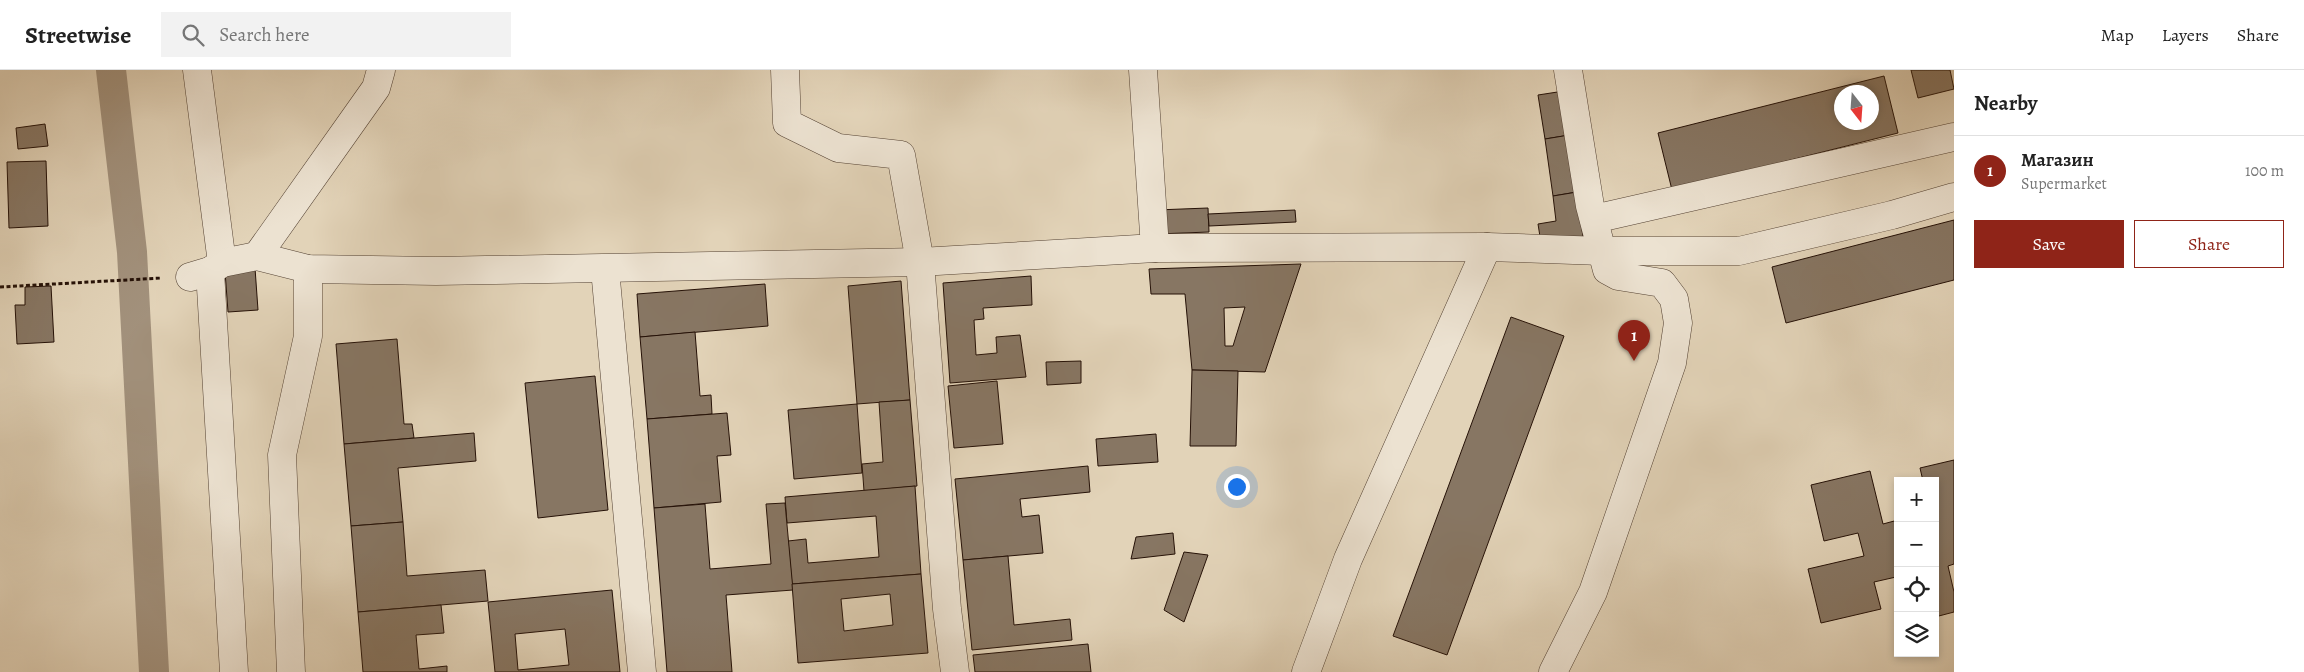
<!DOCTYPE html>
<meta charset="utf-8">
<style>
body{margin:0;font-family:Alegreya,serif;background:#f2f2f2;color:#222}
.controls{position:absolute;right:15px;bottom:15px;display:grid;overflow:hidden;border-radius:0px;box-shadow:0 2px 8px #0003}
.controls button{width:45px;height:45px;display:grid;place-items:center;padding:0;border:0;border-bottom:1px solid #e0e0e0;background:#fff;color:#222;font:25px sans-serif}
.compass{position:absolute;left:1834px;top:15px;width:45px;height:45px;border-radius:50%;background:#fff;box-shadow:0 2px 8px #0003;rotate:163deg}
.you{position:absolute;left:1236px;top:416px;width:18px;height:18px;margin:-12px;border:4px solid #fff;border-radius:50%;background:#1a73e8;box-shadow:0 0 0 8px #1a73e833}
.badge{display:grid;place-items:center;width:32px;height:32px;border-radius:50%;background:#8f2418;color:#fff;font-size:16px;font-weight:700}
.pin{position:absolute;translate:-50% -41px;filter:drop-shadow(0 1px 2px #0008)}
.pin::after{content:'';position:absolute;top:26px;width:18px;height:15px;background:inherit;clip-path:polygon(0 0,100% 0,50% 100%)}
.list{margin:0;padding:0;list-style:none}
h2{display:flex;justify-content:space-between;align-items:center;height:65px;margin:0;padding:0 20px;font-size:21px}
h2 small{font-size:16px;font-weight:400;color:#767676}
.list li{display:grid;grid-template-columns:32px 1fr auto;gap:15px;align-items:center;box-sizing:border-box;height:70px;padding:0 20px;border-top:1px solid #e0e0e0}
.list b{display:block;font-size:19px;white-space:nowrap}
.list p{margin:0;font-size:16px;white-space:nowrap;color:#767676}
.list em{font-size:16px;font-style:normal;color:#767676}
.actions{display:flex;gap:10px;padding:15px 20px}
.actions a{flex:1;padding:11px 0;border:1px solid #8f2418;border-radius:0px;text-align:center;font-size:18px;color:#8f2418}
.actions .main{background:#8f2418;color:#fff}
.icon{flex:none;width:28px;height:28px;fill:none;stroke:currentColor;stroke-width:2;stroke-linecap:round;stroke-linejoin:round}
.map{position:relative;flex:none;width:1954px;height:602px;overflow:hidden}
header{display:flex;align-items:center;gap:30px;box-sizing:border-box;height:70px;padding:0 25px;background:#fff;border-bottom:1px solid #e0e0e0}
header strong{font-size:24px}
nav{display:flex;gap:28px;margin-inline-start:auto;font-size:18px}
.search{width:350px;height:45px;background:#f2f2f2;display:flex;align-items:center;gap:12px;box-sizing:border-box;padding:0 18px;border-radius:0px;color:#767676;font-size:19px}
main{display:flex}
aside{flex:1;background:#fff}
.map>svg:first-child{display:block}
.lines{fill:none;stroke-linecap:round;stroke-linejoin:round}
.canal{stroke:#a2917c;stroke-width:30}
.building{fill:#877663;stroke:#251107;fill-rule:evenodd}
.minor-casing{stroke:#544233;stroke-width:29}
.path{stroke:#251107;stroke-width:3;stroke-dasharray:4 2.5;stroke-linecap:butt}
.minor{stroke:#ece2d1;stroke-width:28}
</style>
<header>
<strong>Streetwise</strong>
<div class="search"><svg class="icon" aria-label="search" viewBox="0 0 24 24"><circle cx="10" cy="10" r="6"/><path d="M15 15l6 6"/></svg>Search here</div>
<nav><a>Map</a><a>Layers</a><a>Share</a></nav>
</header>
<main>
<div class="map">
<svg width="1954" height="602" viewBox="0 0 1954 602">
<rect width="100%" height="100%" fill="#e2d3b8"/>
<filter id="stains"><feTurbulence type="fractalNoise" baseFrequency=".004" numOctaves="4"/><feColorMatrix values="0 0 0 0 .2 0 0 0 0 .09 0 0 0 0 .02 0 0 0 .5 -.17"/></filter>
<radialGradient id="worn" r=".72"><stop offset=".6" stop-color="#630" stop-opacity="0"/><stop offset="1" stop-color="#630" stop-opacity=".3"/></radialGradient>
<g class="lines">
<polyline class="canal" points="111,0 132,182 154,602"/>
</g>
<g class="building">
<polygon points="1911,0 1950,0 1954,19 1918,28"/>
<path d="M1884 6 1898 63 1672 120 1658 63ZM1842 22H1872V52H1842Z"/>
<polygon points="1564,21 1570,65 1545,69 1538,25"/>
<polygon points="45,54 48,76 18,79 16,58"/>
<polygon points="1569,65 1577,122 1553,126 1545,69"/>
<polygon points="46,91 48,156 9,158 7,92"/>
<polygon points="1577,122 1583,167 1541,173 1538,154 1556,151 1553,126"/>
<polygon points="1208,138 1209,162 1157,164 1156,140"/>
<polygon points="1295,140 1296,152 1209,156 1208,144"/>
<polygon points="1954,150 1954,210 1786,253 1772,197"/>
<path d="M1301 194 1265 302 1192 300 1185 224H1151L1149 199ZM1245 237 1233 276H1225L1224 238Z"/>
<polygon points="255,198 258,240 228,242 225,201"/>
<polygon points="1031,206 1032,235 983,238 984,249 974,250 976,285 997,283 996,267 1020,265 1026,307 950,313 943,213"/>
<polygon points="901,211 910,330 857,334 848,216"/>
<polygon points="765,214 768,256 640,267 637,224"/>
<polygon points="51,216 54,272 17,274 15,235 25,235 25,217"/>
<polygon points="1511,247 1564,266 1447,585 1393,566"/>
<polygon points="695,262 700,326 711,325 712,344 647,349 640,267"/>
<polygon points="397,269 404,354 412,354 414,368 344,374 336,274"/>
<polygon points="1081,291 1081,313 1047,315 1046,292"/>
<polygon points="1192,300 1238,301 1236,376 1190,376"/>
<polygon points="595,306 608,440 538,448 525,313"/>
<polygon points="997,311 1003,374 954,378 948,316"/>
<polygon points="910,330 917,416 864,421 862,394 883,392 879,332"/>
<polygon points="857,334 862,403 794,409 788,340"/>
<polygon points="727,343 731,385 717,386 721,432 654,438 647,349"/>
<polygon points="474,363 476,391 398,398 403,452 351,456 344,374"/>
<polygon points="1156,364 1158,392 1098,396 1096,369"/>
<polygon points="1954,390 1954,494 1948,496 1954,522 1954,542 1935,547 1935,411 1923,411 1920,398"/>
<polygon points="1088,396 1090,422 1020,429 1022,447 1039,445 1043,483 963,490 955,409"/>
<polygon points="1870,401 1883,454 1898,450 1898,514 1896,507 1874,512 1881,539 1821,553 1808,499 1864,486 1858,463 1824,471 1811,415"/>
<polygon points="915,416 921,504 792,514 788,471 806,469 808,493 879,487 876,446 787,453 785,427"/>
<polygon points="785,433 793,520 726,525 732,602 667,602 654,438 705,434 710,499 771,494 766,434"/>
<polygon points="403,452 407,506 485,500 488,531 358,542 351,456"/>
<polygon points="1173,463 1175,484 1131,489 1136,467"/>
<polygon points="1184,482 1208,485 1184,552 1164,540"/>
<polygon points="1008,486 1014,555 1070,549 1072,570 972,580 963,490"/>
<path d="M921 504 928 583 798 593 792 514ZM890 524 893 555 844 561 841 529Z"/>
<path d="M612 520 620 602H495L488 532ZM565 559 569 595 518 600 515 564Z"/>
<polygon points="441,535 444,563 416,565 419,599 447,596 447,602 363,602 358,542"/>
<polygon points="1088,574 1091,602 975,602 973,585"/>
</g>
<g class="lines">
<defs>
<g id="minor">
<polyline points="197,0 222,193"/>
<polyline points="785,0 787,53 838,78 901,85 920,192 947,539 955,602"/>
<polyline points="1143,0 1155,178"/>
<polyline points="1594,149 1954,67"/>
<polyline points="257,186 376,18 381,0"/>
<polyline points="605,199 642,602"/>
<polyline points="210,201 234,602"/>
<polyline points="190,207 210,201 222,193 257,186 308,199 436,201 920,192 1155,178 1487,177 1602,181 1739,181 1892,145 1954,127"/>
<polyline points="291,602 282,385 308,266 308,199"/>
<polyline points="1306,602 1348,489 1487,177"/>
<polyline points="1553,602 1593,522 1672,293 1678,253 1674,229 1662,213 1618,206 1607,200 1590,136 1568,0"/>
</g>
</defs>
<use href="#minor" class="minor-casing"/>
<polyline class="path" points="0,217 162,208"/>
<use href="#minor" class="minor"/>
</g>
<rect width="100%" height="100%" filter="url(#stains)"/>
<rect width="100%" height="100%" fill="url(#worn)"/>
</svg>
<div class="controls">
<button>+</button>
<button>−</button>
<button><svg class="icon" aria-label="locate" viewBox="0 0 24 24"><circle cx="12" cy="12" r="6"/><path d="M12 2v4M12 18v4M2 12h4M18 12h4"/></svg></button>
<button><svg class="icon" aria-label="layers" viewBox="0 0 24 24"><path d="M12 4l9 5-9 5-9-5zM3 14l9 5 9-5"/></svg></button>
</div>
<svg class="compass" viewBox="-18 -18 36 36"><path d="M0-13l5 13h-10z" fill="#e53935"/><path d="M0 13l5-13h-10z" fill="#767676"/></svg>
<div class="you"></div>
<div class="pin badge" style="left:1634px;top:291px">1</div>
</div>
<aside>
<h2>Nearby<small></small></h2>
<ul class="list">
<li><span class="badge">1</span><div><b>Магазин</b><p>Supermarket</p></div><em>100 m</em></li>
</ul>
<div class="actions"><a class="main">Save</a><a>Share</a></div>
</aside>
</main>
